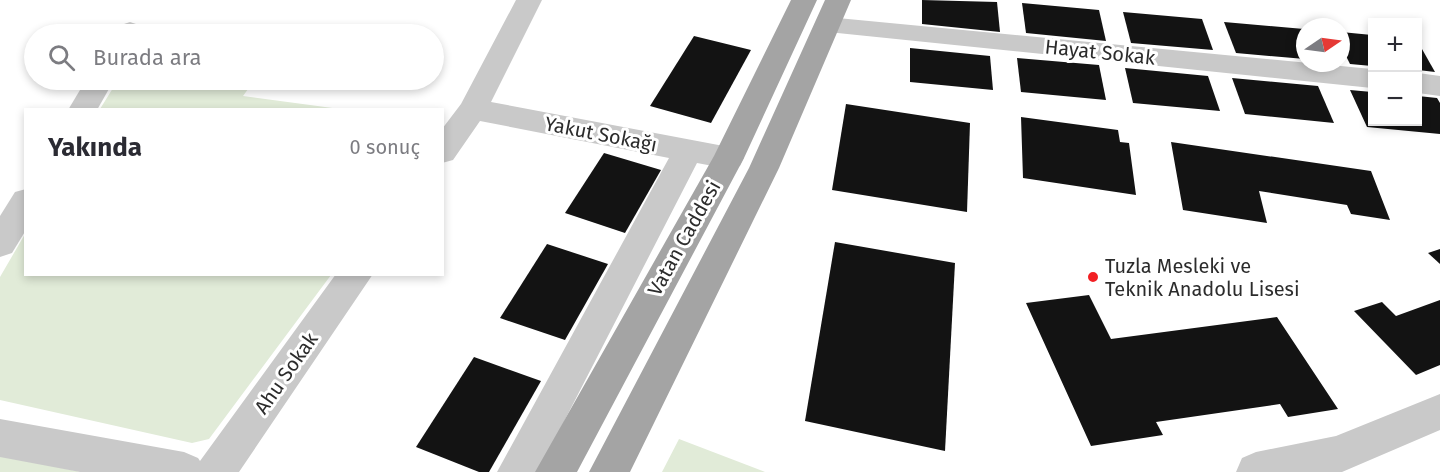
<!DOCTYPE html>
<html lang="tr">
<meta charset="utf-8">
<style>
body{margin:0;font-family:"Fira Sans",sans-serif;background:#f2f2f3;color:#2b2b33}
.controls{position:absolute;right:18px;top:18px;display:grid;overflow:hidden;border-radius:0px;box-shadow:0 3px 9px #0003}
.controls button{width:54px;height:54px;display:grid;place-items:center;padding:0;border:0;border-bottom:2px solid #e1e1e2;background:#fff;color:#2b2b33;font:30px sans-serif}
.compass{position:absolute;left:1296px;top:18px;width:54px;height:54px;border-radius:50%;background:#fff;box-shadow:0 3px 9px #0003;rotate:77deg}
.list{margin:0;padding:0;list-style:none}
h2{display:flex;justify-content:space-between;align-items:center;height:78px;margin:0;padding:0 24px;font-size:26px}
h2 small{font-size:20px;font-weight:400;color:#7c7c81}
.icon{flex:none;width:33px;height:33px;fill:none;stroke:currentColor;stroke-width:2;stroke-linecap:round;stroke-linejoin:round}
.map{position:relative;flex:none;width:1440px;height:472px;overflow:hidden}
.search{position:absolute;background:#fff;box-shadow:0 3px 9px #0003;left:24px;top:24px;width:420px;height:66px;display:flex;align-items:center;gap:15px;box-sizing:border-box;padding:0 21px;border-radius:33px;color:#7c7c81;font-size:22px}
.panel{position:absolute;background:#fff;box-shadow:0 3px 9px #0003;left:24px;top:108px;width:420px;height:168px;border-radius:0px}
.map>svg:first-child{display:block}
.green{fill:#e1ebd8}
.building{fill:#131313}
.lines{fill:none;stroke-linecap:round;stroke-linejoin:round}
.minor{fill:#c9c9c9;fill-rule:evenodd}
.major{fill:#a4a4a4;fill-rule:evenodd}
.poi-dot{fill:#f21f23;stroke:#fff;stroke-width:2}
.labels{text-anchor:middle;stroke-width:6;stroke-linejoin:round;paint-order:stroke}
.street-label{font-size:20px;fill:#2c2c2c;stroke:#fff}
.poi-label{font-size:20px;fill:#2c2c2c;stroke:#fff;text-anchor:start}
</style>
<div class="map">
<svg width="1440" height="472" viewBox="0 0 1440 472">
<rect width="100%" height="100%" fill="#fff"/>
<g class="green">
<polygon points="118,80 251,85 243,96 340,109 100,109"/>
<polygon points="25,234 26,274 331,275 209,439 192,443 0,400 0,277"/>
<polygon points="679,439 765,472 662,472"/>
<polygon points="0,455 81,472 0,472"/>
</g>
<g class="building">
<polygon points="922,0 997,2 1000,32 922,24"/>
<polygon points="1022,3 1099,10 1106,41 1026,33"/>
<polygon points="1123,12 1202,19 1213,50 1131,43"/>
<polygon points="1224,22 1304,29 1305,59 1236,53"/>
<polygon points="1341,32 1372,35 1372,66 1350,64 1341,46"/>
<polygon points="694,36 751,50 711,123 650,106"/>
<polygon points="1418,42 1435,72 1418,70"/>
<polygon points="910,48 990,56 993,90 910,82"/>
<polygon points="1017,58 1099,65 1106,100 1021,92"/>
<polygon points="1125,68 1208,76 1220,111 1133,103"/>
<polygon points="1232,78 1318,86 1334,123 1245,114"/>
<polygon points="1350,90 1372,92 1372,122 1418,122 1418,96 1437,98 1440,103 1440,134 1367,127"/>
<polygon points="846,104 970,123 967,212 832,190"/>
<polygon points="1021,117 1118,130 1120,142 1129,143 1136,195 1023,178"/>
<polygon points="1171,142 1371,171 1390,220 1351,214 1347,205 1259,191 1267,223 1183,210"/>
<polygon points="604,153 661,170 625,233 565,213"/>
<polygon points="835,242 955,263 945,451 805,421"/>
<polygon points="547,244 608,264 565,340 500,318"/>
<polygon points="1440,249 1440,264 1428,253"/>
<polygon points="1089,295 1111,339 1277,317 1338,409 1288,417 1280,404 1156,422 1163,435 1091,446 1026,303"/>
<polygon points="1440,300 1440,365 1416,375 1354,311 1382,302 1396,316"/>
<polygon points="474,357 541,381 489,472 479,472 416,447"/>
</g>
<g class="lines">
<g class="minor">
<polygon points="516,0 542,0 491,102 729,147 740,150 744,158 740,166 729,169 697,163 538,472 497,472 669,158 480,121 453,160 442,163 442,129 461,104"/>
<polygon points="827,17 1372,69 1372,88 818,31 814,25 818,19"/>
<polygon points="130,22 139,25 143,31 141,34 115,34 121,25"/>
<polygon points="1418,73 1440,76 1440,96 1418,93"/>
<polygon points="86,80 114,80 97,110 68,110"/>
<polygon points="26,189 26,230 12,253 0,257 0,216 15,192"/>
<polygon points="336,274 373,274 239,472 80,472 0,457 0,419 184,452 198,458 200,461"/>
<polygon points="1440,394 1440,430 1342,472 1236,472 1242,458 1256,452 1336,436"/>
</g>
<g class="major">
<polygon points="791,0 817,0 744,158 577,472 535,472 714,156"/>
<polygon points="825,0 851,0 779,168 630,472 589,472 749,168"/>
</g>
</g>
<circle class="poi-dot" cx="1093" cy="277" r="6"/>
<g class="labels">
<g class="street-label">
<text transform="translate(1100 52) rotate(6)" y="7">Hayat Sokak</text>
<text transform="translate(601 134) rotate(11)" y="7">Yakut Sokağı</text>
<text transform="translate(684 238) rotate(-61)" y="7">Vatan Caddesi</text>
<text transform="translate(286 373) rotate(-55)" y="7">Ahu Sokak</text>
</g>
<g class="poi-label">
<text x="1105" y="273">Tuzla Mesleki ve<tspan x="1105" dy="23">Teknik Anadolu Lisesi</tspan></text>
</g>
</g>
</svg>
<div class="controls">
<button>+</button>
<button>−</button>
</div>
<svg class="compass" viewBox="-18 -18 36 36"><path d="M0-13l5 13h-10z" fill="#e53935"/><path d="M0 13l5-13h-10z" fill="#7c7c81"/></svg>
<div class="search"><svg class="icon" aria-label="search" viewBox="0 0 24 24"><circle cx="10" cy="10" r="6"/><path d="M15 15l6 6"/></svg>Burada ara</div>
<section class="panel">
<h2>Yakında<small>0 sonuç</small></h2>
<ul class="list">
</ul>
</section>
</div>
